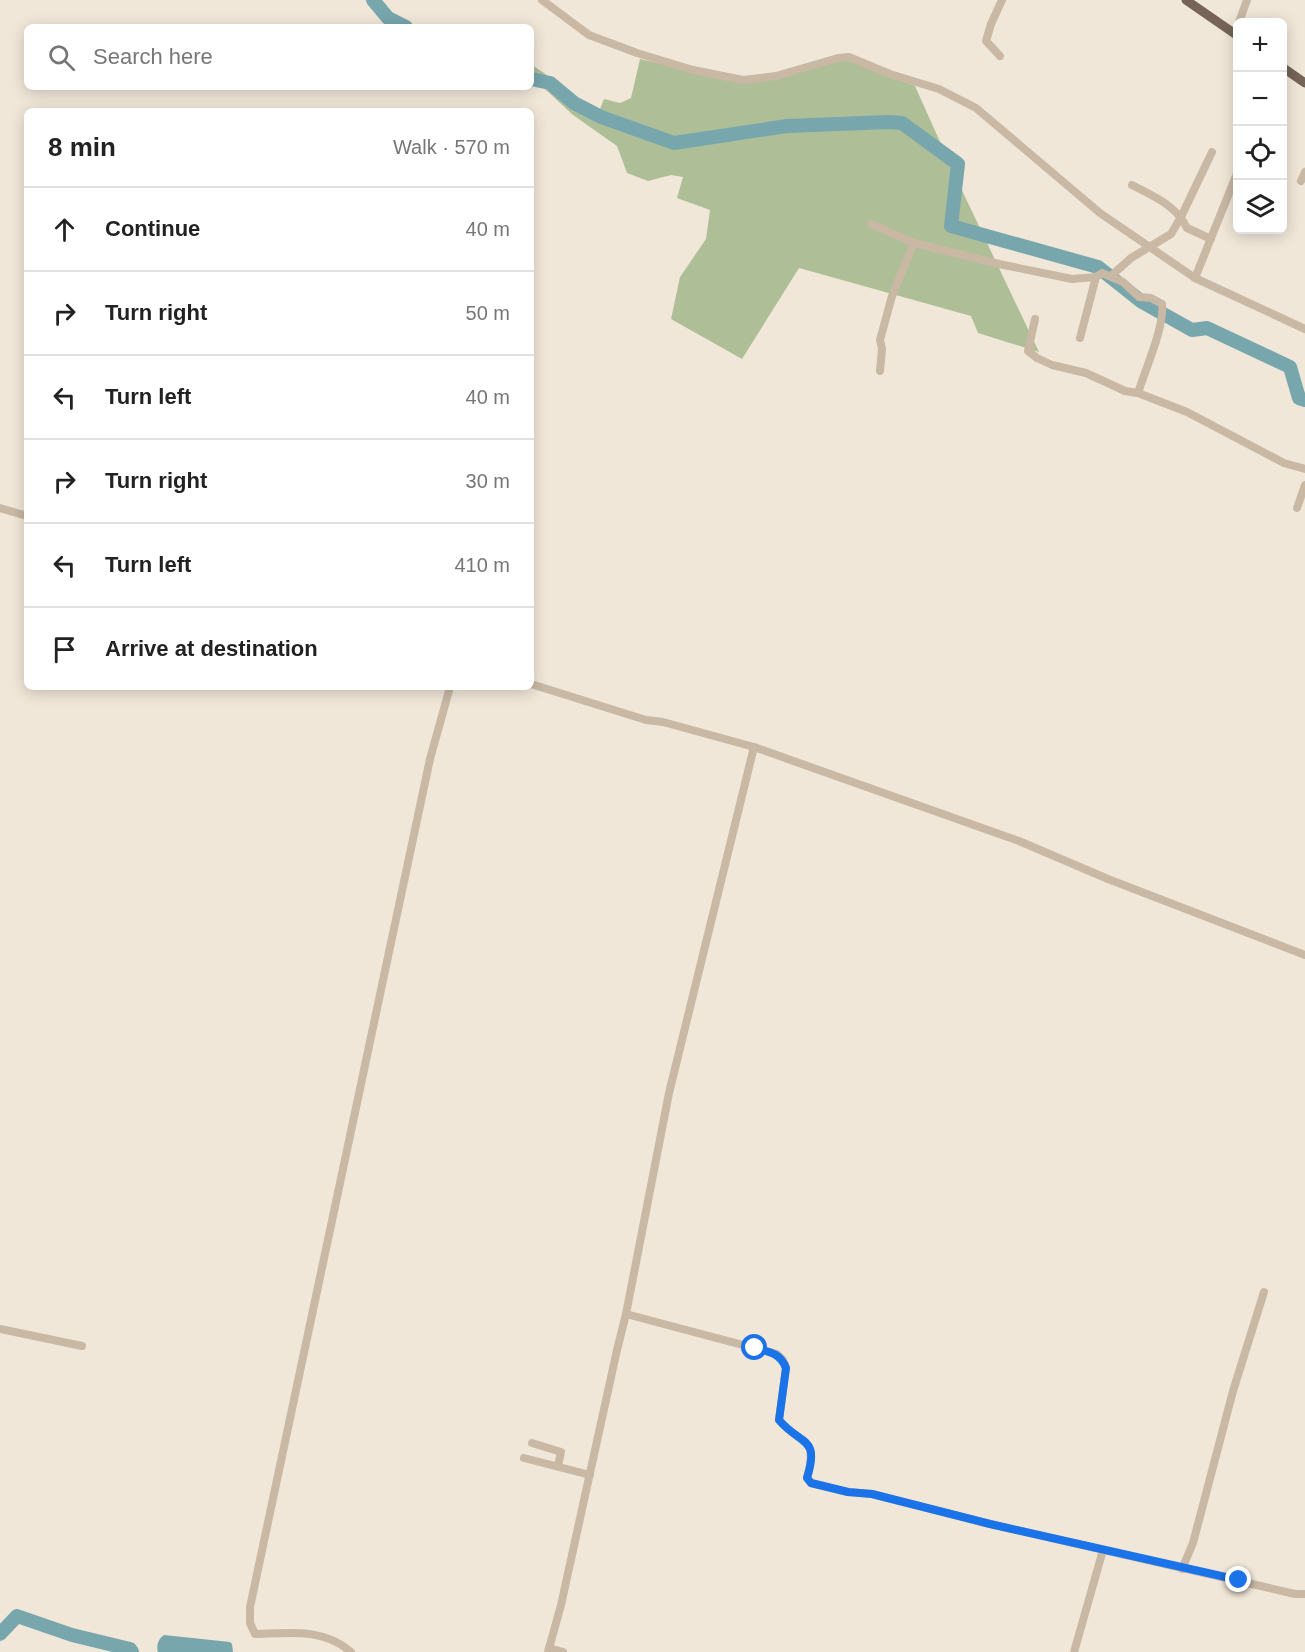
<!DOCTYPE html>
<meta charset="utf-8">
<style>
body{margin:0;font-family:Arial,sans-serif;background:#f6f6f6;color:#222}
.controls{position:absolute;right:18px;top:18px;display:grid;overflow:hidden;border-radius:9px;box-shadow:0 3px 15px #0003}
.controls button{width:54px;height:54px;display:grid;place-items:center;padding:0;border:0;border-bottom:2px solid #e0e0e0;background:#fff;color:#222;font:30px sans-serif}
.stop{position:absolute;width:18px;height:18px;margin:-14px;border:4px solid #1a73e8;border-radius:50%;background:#fff}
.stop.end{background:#1a73e8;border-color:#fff;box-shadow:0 2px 6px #0008}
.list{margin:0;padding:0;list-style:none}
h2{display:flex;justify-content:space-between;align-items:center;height:78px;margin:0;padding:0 24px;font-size:26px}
h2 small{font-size:20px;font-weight:400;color:#767676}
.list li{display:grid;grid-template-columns:39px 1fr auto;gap:18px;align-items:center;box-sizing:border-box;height:84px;padding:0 24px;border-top:2px solid #e0e0e0}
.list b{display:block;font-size:22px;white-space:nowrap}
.list em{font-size:20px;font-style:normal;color:#767676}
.icon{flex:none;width:33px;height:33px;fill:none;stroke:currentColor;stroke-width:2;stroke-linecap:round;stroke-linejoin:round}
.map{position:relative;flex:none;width:1305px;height:1652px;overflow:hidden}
.search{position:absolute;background:#fff;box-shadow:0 3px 15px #0003;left:24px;top:24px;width:510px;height:66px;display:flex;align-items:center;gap:15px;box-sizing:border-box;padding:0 21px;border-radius:9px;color:#767676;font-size:22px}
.panel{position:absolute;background:#fff;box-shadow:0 3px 15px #0003;left:24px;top:108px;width:510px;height:582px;border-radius:9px}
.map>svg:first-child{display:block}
.green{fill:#aebf98}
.water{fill:#77a6ad}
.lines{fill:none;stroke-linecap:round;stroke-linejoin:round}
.river{stroke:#77a6ad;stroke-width:14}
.minor{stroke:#c8b8a4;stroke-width:8}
.major{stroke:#756457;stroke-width:9}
.route{stroke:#1a73e8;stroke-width:8}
</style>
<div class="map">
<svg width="1305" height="1652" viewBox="0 0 1305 1652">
<rect width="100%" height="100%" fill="#f0e7d8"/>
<path class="green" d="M640 59 744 82 848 59 915 86 958 182 1039 352 978 333 971 316 799 268 742 359 671 319 680 277 706 239 710 210 677 198 683 177 671 175 648 181 627 173 617 146 573 115 531 76V65C556 78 573 102 598 114L604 99 620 103 631 98Z"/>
<path class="water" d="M164 1635 230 1642 232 1644 233 1652H158C156 1646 158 1639 164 1635Z"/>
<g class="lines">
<g class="river">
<polyline points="373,0 388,18 406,27"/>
<polyline points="531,79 550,83 574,103 601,117 674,143 787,126 889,122 902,123 958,164 951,226 1098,267 1142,302 1192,330 1207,328 1290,367 1299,398 1305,400"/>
<polyline points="0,1634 17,1616 72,1635 130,1649 132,1652"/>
</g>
<g class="minor">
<polyline points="542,0 589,35 637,53 693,70 743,80 776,76 838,58 849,57 890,74 939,89 976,108 1100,213 1195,278 1305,329"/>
<polyline points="1239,22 1247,0"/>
<polyline points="1000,56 986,41 991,24 1002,0"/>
<polyline points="1301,181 1305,172"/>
<path d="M1132 185C1153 196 1176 205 1187 228L1211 239"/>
<path d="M871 224 914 243 999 264 1072 279 1096 277 1102 273 1123 282 1139 297 1151 298 1162 304C1165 326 1145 370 1138 393"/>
<polyline points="1111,276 1131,258 1171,234 1181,217 1212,152"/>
<polyline points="1195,278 1238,171"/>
<polyline points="1035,319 1028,351 1037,358 1052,365 1086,373 1125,391 1138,393 1187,412 1284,463 1305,469"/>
<polyline points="1080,338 1096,277"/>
<polyline points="880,371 882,349 880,340 892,296 914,243"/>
<polyline points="0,508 27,516"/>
<polyline points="1297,508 1305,485"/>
<polyline points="531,684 646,720 663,722 754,747 1019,841 1108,879 1305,955"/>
<path d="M626 1314 777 1354 783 1360 786 1368 779 1420C801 1446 819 1436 807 1477L811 1483 848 1492 872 1494 990 1524 1295 1594H1305"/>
<polyline points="0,1329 82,1346"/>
<polyline points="532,1443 561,1452 558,1466"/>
<polyline points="524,1458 590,1475"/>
<polyline points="1182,1569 1193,1543 1233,1391 1264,1292"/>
<polyline points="549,1648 563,1652"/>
<path d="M351 1652C324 1628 290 1633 255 1634L250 1623V1607L430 759 450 687"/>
<polyline points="548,1652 561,1605 617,1350 626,1314 669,1093 754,747"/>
<polyline points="1074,1652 1103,1550"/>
</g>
<g class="major">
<polyline points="1186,0 1238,36"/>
<polyline points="1282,67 1305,83"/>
</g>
</g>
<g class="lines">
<path class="route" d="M755 1348C770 1352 780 1353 786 1368L779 1420C801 1446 820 1436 807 1478L811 1483 848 1492 872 1494 990 1524 1239 1580"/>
</g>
</svg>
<div class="controls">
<button>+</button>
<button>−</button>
<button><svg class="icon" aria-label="locate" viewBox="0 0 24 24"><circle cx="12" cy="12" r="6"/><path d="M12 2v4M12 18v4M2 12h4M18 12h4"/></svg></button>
<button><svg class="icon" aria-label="layers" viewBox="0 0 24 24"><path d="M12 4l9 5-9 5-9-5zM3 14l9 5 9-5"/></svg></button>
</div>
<div class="stop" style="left:755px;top:1348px"></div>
<div class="stop end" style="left:1239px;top:1580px"></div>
<div class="search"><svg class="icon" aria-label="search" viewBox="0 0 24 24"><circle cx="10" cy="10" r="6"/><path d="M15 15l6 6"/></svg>Search here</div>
<section class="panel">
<h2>8 min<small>Walk · 570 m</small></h2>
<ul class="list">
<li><svg class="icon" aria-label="ahead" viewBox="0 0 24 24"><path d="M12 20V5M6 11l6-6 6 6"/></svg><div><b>Continue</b></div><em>40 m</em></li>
<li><svg class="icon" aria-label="right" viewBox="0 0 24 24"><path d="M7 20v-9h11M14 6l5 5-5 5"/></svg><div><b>Turn right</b></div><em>50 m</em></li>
<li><svg class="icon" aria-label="left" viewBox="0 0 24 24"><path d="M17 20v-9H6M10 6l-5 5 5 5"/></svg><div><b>Turn left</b></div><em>40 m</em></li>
<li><svg class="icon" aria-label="right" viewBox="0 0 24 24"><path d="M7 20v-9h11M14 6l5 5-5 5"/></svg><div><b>Turn right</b></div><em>30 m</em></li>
<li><svg class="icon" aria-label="left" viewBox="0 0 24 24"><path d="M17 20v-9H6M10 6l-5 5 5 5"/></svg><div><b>Turn left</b></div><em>410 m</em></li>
<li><svg class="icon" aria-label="arrive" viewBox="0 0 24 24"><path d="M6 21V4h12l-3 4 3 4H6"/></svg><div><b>Arrive at destination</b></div></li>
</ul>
</section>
</div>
